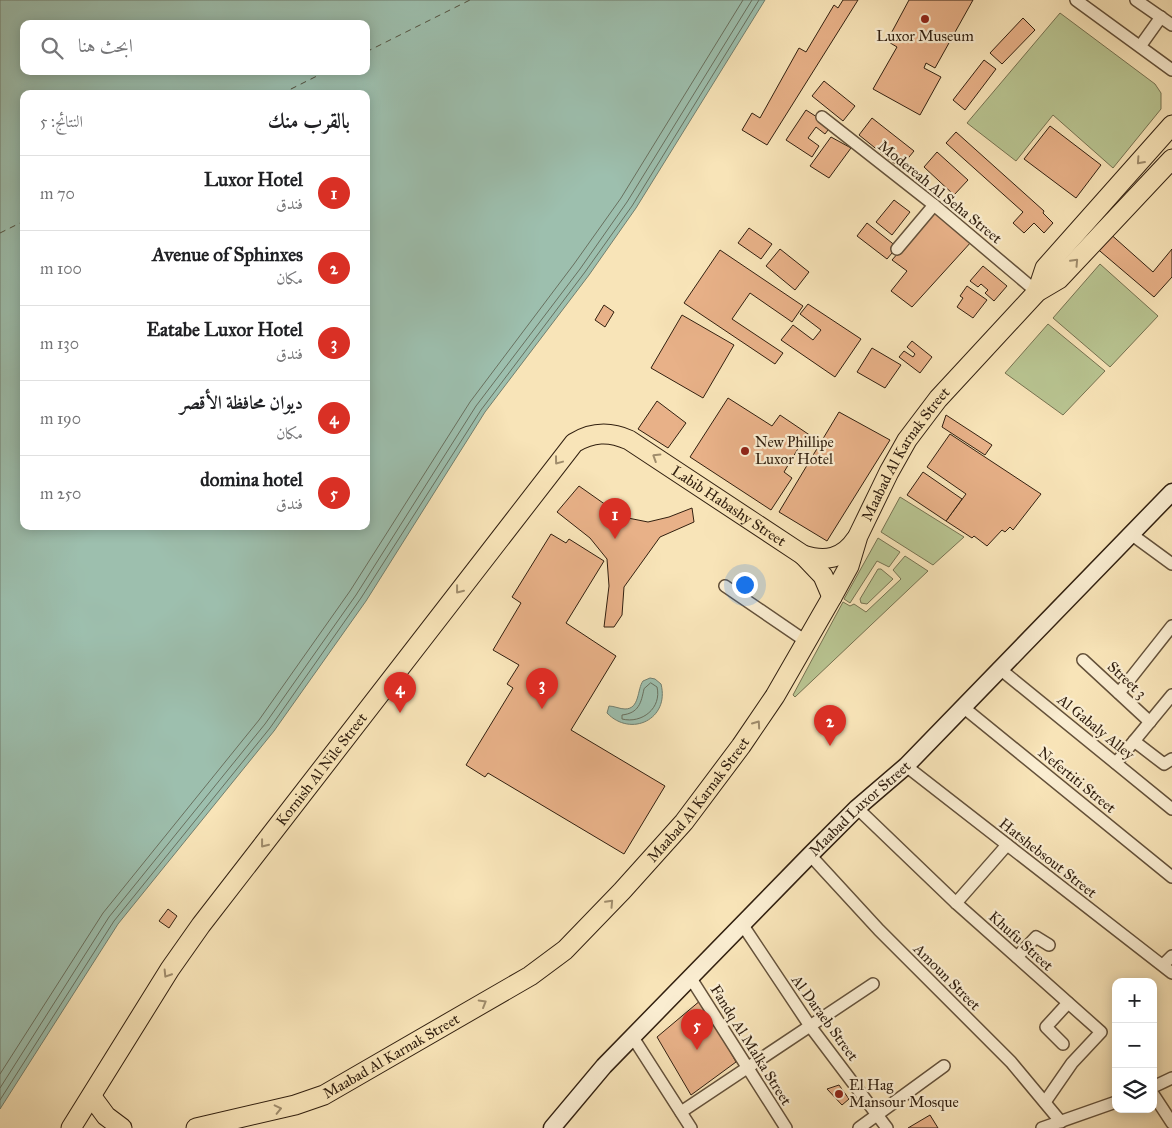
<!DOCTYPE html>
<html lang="ar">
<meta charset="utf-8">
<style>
body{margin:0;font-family:"IM FELL Great Primer",Amiri,serif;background:#f2f2f2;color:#202124;direction:rtl}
.controls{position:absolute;right:15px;bottom:15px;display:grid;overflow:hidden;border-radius:10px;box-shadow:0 2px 12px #0003}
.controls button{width:45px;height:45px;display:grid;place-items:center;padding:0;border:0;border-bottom:1px solid #e0e0e0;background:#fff;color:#202124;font:25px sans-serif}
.you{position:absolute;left:744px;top:584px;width:18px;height:18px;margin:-12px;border:4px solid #fff;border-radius:50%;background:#1a73e8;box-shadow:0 0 0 8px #1a73e833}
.badge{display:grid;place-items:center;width:32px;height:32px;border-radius:50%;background:#d93025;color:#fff;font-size:16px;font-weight:700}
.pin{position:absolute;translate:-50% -41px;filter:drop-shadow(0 1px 2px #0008)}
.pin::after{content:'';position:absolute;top:26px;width:18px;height:15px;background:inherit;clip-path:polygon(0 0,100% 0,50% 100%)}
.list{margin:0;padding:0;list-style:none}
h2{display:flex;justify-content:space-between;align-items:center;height:65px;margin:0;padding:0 20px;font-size:21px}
h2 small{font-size:16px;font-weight:400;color:#757577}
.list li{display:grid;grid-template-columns:32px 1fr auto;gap:15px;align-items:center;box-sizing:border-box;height:75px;padding:0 20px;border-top:1px solid #e0e0e0}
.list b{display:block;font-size:19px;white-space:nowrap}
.list p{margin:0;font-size:16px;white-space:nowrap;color:#757577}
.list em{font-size:16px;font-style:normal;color:#757577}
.icon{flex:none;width:28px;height:28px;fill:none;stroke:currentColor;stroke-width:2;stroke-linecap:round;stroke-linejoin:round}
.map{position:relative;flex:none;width:1172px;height:1128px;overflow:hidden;direction:ltr}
.search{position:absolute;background:#fff;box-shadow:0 2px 12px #0003;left:20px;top:20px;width:350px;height:55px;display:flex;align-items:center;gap:12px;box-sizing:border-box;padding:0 18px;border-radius:10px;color:#757577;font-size:19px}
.panel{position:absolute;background:#fff;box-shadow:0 2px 12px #0003;left:20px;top:90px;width:350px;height:440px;border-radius:10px;direction:rtl}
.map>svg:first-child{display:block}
.green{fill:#b9c592;stroke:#767251}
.water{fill:#9dbfae;stroke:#727f6f;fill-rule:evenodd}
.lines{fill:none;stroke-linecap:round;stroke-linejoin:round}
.shore{stroke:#68705f;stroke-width:1}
.ferry{stroke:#52503f;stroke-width:1;stroke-dasharray:6 5;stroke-linecap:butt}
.building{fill:#e8b188;stroke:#322010}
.street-casing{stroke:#64513a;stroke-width:14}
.secondary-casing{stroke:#322010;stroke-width:19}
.primary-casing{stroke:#322010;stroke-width:21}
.street{stroke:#faedd1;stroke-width:11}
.secondary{stroke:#faedd1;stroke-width:16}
.primary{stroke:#f8e4b8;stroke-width:19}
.oneway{stroke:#9f8c6c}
.poi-dot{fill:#8f2418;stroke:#faedd1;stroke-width:2}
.labels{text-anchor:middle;stroke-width:4.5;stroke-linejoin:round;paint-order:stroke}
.poi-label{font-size:15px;fill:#322010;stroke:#faedd1;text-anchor:start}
.street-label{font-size:15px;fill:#322010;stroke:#faedd1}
</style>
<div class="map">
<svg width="1172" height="1128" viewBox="0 0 1172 1128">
<rect width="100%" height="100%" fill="#f8e4b8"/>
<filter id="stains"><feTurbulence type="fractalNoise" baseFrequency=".004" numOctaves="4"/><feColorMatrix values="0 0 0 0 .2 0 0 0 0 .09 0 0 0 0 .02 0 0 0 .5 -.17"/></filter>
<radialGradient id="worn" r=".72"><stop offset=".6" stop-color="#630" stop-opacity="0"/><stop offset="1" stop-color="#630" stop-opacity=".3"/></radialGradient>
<g class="green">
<polygon points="1060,13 1155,84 1161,93 1161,109 1113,168 1053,115 1016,161 967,123"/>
<polygon points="1100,264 1158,316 1110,367 1053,318"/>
<polygon points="1048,324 1105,371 1063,415 1005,373"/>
<polygon points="900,497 964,537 933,565 881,532"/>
<polygon points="878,538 900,552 889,567 877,561 850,603 844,599"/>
<polygon points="905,556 928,571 795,697 793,695 843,602 850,606 854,604 866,612 901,579 893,570"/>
<polygon points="878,569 881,569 893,579 867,604 861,603 860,599"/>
</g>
<g class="water">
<path d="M0 0H765L636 208 589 275 485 412 366 601 274 731 118 924 0 1109ZM24 24H366V71H24ZM24 94H366V526H24Z"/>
<path d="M650 678 655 679 661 684C670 719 631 738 607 713L609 706C614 706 620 709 625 709 640 709 637 689 643 681Z"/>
</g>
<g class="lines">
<g class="shore">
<path d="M651 683 657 687C662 708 642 724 622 719V715C639 713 641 703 644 689Z"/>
<polyline points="0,1074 103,913 259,720 350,591 470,402 574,264 621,198 743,0"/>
<polyline points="0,1088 109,917 265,724 356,595 476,406 580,269 627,202 752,0"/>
<polyline points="0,1100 114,921 270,728 361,598 481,410 585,272 632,206 759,0"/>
</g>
<g class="ferry">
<polyline points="366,52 470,0"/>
<polyline points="281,94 327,71"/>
<polyline points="0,233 24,221"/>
</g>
</g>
<g class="building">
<polygon points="843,0 858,0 767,145 742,130 752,113 760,118 799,48 806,52 834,5 838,8"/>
<polygon points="909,0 973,0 935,68 926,63 924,68 941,77 920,115 873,89 897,47 887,41"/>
<polygon points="1023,18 1035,30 1002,64 990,53"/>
<polygon points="984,60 996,69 965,110 953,100"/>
<polygon points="824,81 855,106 843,121 812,96"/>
<polygon points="806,110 831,126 825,134 816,127 808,138 819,146 812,157 786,140"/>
<polygon points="872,118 914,151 900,168 859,135"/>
<polygon points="1050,126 1101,165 1076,198 1024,159"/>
<polygon points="956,132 1044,211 1043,213 1053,223 1044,233 1034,223 1024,233 1013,223 1023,212 946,143"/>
<polygon points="831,137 851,148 829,178 810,166"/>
<polygon points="937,152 968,180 954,195 924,167"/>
<polygon points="894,200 910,212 892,235 876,222"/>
<polygon points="934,212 972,241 912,307 891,291 907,271 892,260"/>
<polygon points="867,223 897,247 887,259 857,236"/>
<polygon points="749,228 772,244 761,259 738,243"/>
<polygon points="1107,231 1153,272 1172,249 1172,277 1154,297 1094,246"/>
<polygon points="780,249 809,272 795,290 766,266"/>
<polygon points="720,250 803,306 792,322 750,293 732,319 783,353 775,364 684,303"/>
<polygon points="983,266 1007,286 994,301 985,293 988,290 981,284 978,287 970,281"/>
<polygon points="967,286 987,300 973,318 957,307 963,298 960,296"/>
<polygon points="808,304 861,339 835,377 781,340 793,325 813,340 821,330 800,314"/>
<polygon points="604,305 614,312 605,327 595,320"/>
<polygon points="682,315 734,345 703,398 651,368"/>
<polygon points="912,341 932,357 920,373 899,357 904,351 913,357 915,354 907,347"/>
<polygon points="872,348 901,365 885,388 857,372"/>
<polygon points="728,398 772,426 780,415 814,438 810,445 802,442 784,472 792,478 771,510 690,457"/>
<polygon points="657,401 686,423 668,448 638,429"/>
<polygon points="839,412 890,440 827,541 779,512"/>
<polygon points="946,415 992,445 985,455 942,427"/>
<polygon points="950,434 1041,494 1013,530 1010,527 1005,532 1002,530 987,546 974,536 972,538 946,521 966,494 927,467"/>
<polygon points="923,472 962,499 946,521 907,495"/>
<polygon points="579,486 623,517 648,522 669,517 692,508 694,522 660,537 624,587 622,615 614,627 604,627 609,586 607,559 590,538 557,512"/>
<polygon points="551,534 566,543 569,539 604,561 566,623 616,656 571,730 665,786 624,854 488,773 485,777 466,765 513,688 507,684 519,665 493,650 521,603 512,597"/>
<polygon points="168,909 177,916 169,928 159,921"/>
<polygon points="701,1000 736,1062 691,1095 657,1037"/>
<polygon points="839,1085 849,1099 842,1105 827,1089"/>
<polygon points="930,1115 938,1128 908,1128"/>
</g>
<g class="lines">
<defs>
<g id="street">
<polyline points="1076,0 1172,70"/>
<polyline points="1136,0 1172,25"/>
<polyline points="1141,45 1161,17"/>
<polyline points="822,117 934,205 1037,292"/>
<polyline points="897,249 934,205"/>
<polyline points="1131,534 1172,564"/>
<polyline points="725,586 807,642"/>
<polyline points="1083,660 1150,722"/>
<polyline points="1000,669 1172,809"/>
<polyline points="1119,693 1172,626"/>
<polyline points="963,707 1172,877"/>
<polyline points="1134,741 1164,764 1172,759"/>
<polyline points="1116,763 1172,695"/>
<polyline points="906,766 1172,973"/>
<polyline points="857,808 956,903 1101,1032 1072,1063 1045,1102"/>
<polyline points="810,855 879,930 1011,1062 1061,1122"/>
<polyline points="956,903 1007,845"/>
<polyline points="742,924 810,1026 887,1128"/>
<polyline points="1017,957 1036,937 1049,945"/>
<polyline points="1163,965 1172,956"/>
<polyline points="690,977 786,1128"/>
<polyline points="632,1036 691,1128"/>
<polyline points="1063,1044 1046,1027 1068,1003"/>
<polyline points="1153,1087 1172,1078"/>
<polyline points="1153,1094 1172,1123"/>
<polyline points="681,1112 873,984"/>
<polyline points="859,1128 944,1066"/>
<polyline points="1042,1128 1116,1102"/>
</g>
<g id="secondary">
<path id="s1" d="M552 1128 604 1066 810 855 857 808 906 766 1172 492"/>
</g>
<g id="primary">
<polyline points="1037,292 1045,268 1172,125"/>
<polyline points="803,555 823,576 832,597"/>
<polyline points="92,1097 106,1116 122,1128"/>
<path id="s2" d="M71 1128 170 969 201 925 574 443C592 432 609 431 629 440L803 555C825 562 843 559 856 539"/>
<path id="s3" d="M196 1128 295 1105 324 1095 530 976 565 950 622 891 684 822 741 746 775 696 832 597 849 566 858 536 889 472 907 440 938 399 1037 292 1059 279 1172 159"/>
</g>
</defs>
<use href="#street" class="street-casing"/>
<use href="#secondary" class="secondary-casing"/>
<use href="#primary" class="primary-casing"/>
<use href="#street" class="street"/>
<use href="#secondary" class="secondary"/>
<use href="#primary" class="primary"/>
</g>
<defs><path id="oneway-chevron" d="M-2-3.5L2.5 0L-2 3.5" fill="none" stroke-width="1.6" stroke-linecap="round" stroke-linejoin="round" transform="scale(1.25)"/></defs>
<g class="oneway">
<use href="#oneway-chevron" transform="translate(1140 161) rotate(132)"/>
<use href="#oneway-chevron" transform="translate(1075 262) rotate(-47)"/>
<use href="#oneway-chevron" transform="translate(656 457) rotate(-148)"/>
<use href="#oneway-chevron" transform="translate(558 461) rotate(127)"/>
<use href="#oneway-chevron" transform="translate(459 590) rotate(128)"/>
<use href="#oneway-chevron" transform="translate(757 724) rotate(-55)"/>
<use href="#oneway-chevron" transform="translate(264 844) rotate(128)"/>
<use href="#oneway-chevron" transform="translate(610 903) rotate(-47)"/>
<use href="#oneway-chevron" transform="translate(167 974) rotate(122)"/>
<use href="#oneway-chevron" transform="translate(483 1003) rotate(-30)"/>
<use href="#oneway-chevron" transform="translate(278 1109) rotate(-13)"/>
</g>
<g class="poi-dot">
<circle cx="925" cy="19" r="5"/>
<circle cx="745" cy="451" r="5"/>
<circle cx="839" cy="1094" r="5"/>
</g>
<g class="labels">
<g class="poi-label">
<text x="925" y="41" text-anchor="middle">Luxor Museum</text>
<text x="755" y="447">New Phillipe<tspan x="755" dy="17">Luxor Hotel</tspan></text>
<text x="849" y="1090">El Hag<tspan x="849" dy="17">Mansour Mosque</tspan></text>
</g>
<g class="street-label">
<text transform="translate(940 192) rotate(39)" y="5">Modereah Al Seha Street</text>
<text dy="5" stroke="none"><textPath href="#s3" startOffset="1020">Maabad Al Karnak Street</textPath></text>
<text dy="5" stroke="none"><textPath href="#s2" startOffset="1028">Labib Habashy Street</textPath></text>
<text transform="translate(1127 680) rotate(43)" y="5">Street 3</text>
<text transform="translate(1096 727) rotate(39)" y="5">Al Gabaly Alley</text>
<text dy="5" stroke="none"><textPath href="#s2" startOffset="438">Kornish Al Nile Street</textPath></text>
<text transform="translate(1077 780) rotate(39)" y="5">Nefertiti Street</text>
<text dy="5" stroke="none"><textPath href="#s3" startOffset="615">Maabad Al Karnak Street</textPath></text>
<text dy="5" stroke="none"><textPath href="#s1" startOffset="444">Maabad Luxor Street</textPath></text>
<text transform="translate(1048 858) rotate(38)" y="5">Hatshebsout Street</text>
<text transform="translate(1021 941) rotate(42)" y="5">Khufu Street</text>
<text transform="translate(947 977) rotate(45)" y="5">Amoun Street</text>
<text transform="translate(825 1018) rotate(54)" y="5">Al Daraeb Street</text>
<text transform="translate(751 1045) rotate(58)" y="5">Fandq Al Malka Street</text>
<text dy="5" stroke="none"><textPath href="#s3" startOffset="210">Maabad Al Karnak Street</textPath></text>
</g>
</g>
<rect width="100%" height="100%" filter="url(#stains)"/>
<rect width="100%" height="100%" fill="url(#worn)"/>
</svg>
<div class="controls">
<button>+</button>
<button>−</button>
<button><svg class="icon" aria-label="layers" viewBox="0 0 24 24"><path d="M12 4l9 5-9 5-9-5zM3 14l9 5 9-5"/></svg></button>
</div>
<div class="you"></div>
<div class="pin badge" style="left:615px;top:539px">1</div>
<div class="pin badge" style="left:830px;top:746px">2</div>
<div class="pin badge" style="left:542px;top:709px">3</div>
<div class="pin badge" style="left:400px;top:713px">4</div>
<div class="pin badge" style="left:697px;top:1050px">5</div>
<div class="search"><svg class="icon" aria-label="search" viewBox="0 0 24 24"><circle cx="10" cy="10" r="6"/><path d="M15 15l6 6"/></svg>ابحث هنا</div>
<section class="panel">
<h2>بالقرب منك<small>النتائج: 5</small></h2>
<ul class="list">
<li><span class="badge">1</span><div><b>Luxor Hotel</b><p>فندق</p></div><em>70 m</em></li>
<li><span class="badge">2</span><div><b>Avenue of Sphinxes</b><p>مكان</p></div><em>100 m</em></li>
<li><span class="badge">3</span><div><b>Eatabe Luxor Hotel</b><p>فندق</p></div><em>130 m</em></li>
<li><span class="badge">4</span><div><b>ديوان محافظة الأقصر</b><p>مكان</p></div><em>190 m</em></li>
<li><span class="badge">5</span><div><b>domina hotel</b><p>فندق</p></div><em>250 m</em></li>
</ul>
</section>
</div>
